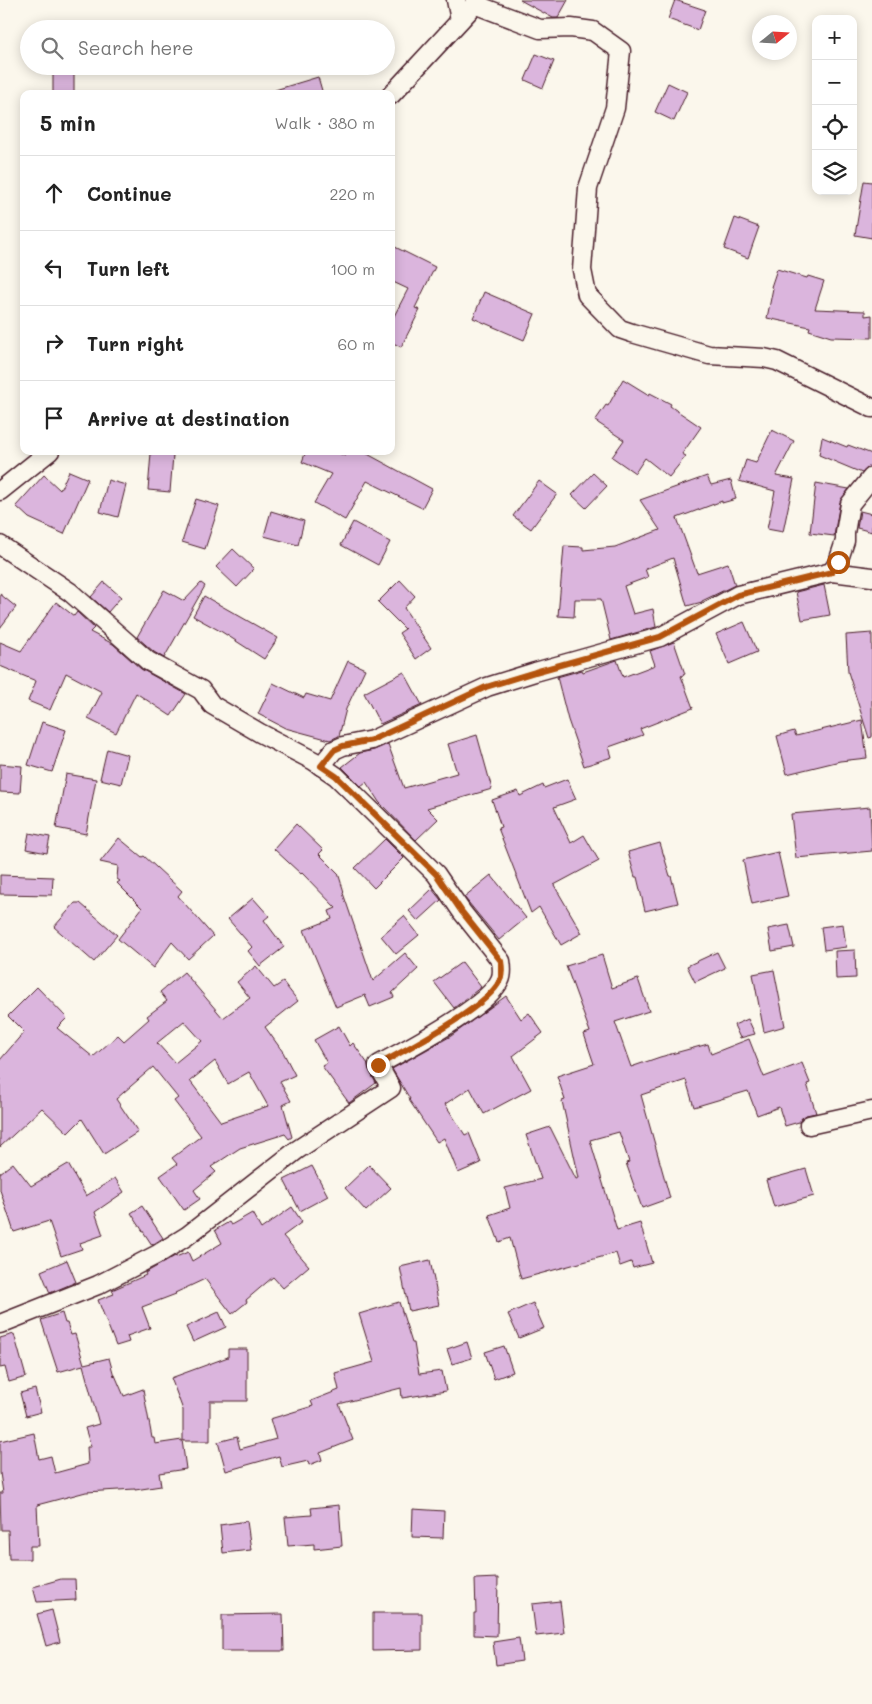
<!DOCTYPE html>
<meta charset="utf-8">
<style>
body{margin:0;font-family:Mali,sans-serif;background:#f6f6f6;color:#222}
.controls{position:absolute;right:15px;top:15px;display:grid;overflow:hidden;border-radius:10px;box-shadow:0 2px 12px #0003}
.controls button{width:45px;height:45px;display:grid;place-items:center;padding:0;border:0;border-bottom:1px solid #e0e0e0;background:#fff;color:#222;font:25px sans-serif}
.compass{position:absolute;left:752px;top:15px;width:45px;height:45px;border-radius:50%;background:#fff;box-shadow:0 2px 12px #0003;rotate:72deg}
.stop{position:absolute;width:15px;height:15px;margin:-11px;border:4px solid #b45309;border-radius:50%;background:#fff}
.stop.end{background:#b45309;border-color:#fff;box-shadow:0 1px 5px #0008}
.list{margin:0;padding:0;list-style:none}
h2{display:flex;justify-content:space-between;align-items:center;height:65px;margin:0;padding:0 20px;font-size:21px}
h2 small{font-size:16px;font-weight:400;color:#767676}
.list li{display:grid;grid-template-columns:32px 1fr auto;gap:15px;align-items:center;box-sizing:border-box;height:75px;padding:0 20px;border-top:1px solid #e0e0e0}
.list b{display:block;font-size:19px;white-space:nowrap}
.list em{font-size:16px;font-style:normal;color:#767676}
.icon{flex:none;width:28px;height:28px;fill:none;stroke:currentColor;stroke-width:2;stroke-linecap:round;stroke-linejoin:round}
.map{position:relative;flex:none;width:872px;height:1704px;overflow:hidden}
.search{position:absolute;background:#fff;box-shadow:0 2px 12px #0003;left:20px;top:20px;width:375px;height:55px;display:flex;align-items:center;gap:12px;box-sizing:border-box;padding:0 18px;border-radius:28px;color:#767676;font-size:19px}
.panel{position:absolute;background:#fff;box-shadow:0 2px 12px #0003;left:20px;top:90px;width:375px;height:365px;border-radius:10px}
.map>svg:first-child{display:block}
.building{fill:#dbb5dd;stroke:#4a1f2b;fill-rule:evenodd}
.lines{fill:none;stroke-linecap:round;stroke-linejoin:round}
.minor-casing{stroke:#4a1f2b;stroke-width:21}
.minor{stroke:#fbf7ec;stroke-width:18}
.route{stroke:#b45309;stroke-width:6}
</style>
<div class="map">
<svg width="872" height="1704" viewBox="0 0 872 1704">
<rect width="100%" height="100%" fill="#fbf7ec"/>
<filter id="ink" filterUnits="userSpaceOnUse"><feTurbulence type="fractalNoise" baseFrequency=".02" numOctaves="2"/><feDisplacementMap in="SourceGraphic" scale="10" xChannelSelector="R" yChannelSelector="G"/><feConvolveMatrix kernelMatrix="1 2 1 2 8 2 1 2 1" color-interpolation-filters="sRGB"/></filter>
<g filter="url(#ink)">
<g class="building">
<polygon points="520,0 568,0 558,18 553,18"/>
<polygon points="675,0 705,10 698,30 668,19"/>
<polygon points="536,54 554,61 543,88 525,80"/>
<rect x="53" y="66" width="21" height="28"/>
<polygon points="318,77 323,94 276,94 275,90"/>
<polygon points="668,83 687,92 674,121 655,112"/>
<polygon points="864,181 872,182 872,238 855,235"/>
<polygon points="735,218 759,227 748,258 724,249"/>
<polygon points="391,245 435,267 415,308 420,310 401,347 391,342 391,322 408,289 391,281"/>
<polygon points="777,269 807,278 808,276 824,281 815,309 865,311 865,316 872,315 872,338 831,337 809,330 810,327 767,318 773,288 771,287"/>
<polygon points="484,292 535,314 524,340 473,318"/>
<polygon points="623,379 649,395 650,393 671,404 670,406 701,427 682,454 686,456 669,477 645,458 635,473 612,457 624,440 595,421 606,405 608,406"/>
<polygon points="772,430 794,441 776,476 794,479 783,532 767,529 775,491 739,481 746,460 756,463"/>
<polygon points="822,437 847,447 848,445 872,454 872,467 868,467 862,473 819,455"/>
<polygon points="306,451 334,451 345,456 348,451 362,451 432,489 422,508 367,481 345,520 314,503 331,474 302,462"/>
<polygon points="151,453 173,455 170,492 148,490"/>
<polygon points="69,471 88,479 64,534 29,518 16,506 44,475 60,490"/>
<polygon points="593,473 607,486 586,508 572,495"/>
<polygon points="707,476 711,485 731,480 736,499 722,503 722,501 677,518 697,573 728,563 735,585 702,601 702,602 687,606 673,558 645,569 648,577 624,586 633,614 653,609 656,627 611,640 601,599 575,599 574,617 558,616 564,546 583,547 583,550 615,547 660,530 640,500"/>
<polygon points="108,480 126,485 118,517 100,512"/>
<polygon points="539,481 557,494 531,529 513,516"/>
<polygon points="816,483 849,489 840,502 834,536 810,533"/>
<polygon points="196,499 219,506 205,549 182,542"/>
<polygon points="271,511 304,521 298,545 264,536"/>
<polygon points="860,511 872,514 872,532 857,528"/>
<polygon points="353,522 390,542 378,565 341,545"/>
<polygon points="233,549 254,569 237,587 216,567"/>
<polygon points="400,580 415,596 404,608 431,648 416,659 399,633 405,629 378,602"/>
<polygon points="104,582 121,597 108,612 91,597"/>
<polygon points="201,583 205,586 164,658 154,652 137,637 164,590 184,601"/>
<polygon points="824,585 830,615 802,620 796,592"/>
<polygon points="0,594 16,607 0,628"/>
<polygon points="204,596 278,638 264,659 222,632 193,616"/>
<polygon points="56,602 74,616 77,612 94,628 90,632 113,644 141,669 186,694 171,716 136,693 116,733 88,719 102,692 66,673 50,710 28,701 36,681 0,666 0,642 21,651"/>
<polygon points="744,622 757,652 729,664 716,634"/>
<polygon points="872,633 872,737 869,738 848,672 846,635"/>
<polygon points="674,642 685,674 681,676 693,708 640,729 643,735 609,747 612,757 584,766 568,720 557,677 582,670 583,672 617,660 623,677 655,665 650,651"/>
<polygon points="348,661 365,669 346,709 339,736 330,740 285,728 258,714 273,683 304,698 306,694 330,701"/>
<polygon points="404,672 422,705 380,724 364,693"/>
<polygon points="862,720 867,758 840,761 787,774 777,736 794,731 796,736"/>
<polygon points="42,722 66,730 52,772 28,765"/>
<polygon points="477,735 492,789 427,808 438,819 416,840 379,802 366,782 361,786 342,767 360,753 374,750 388,744 404,788 457,773 448,744"/>
<polygon points="107,749 128,755 121,784 100,779"/>
<polygon points="0,764 22,766 20,793 0,792"/>
<polygon points="66,774 96,779 86,834 56,828"/>
<polygon points="567,779 576,799 554,807 571,843 584,835 599,861 554,885 582,933 561,945 539,907 531,913 498,828 501,827 492,800 518,791 520,796 543,785 544,788"/>
<polygon points="870,807 872,851 796,858 791,814"/>
<polygon points="296,824 323,850 319,854 338,873 344,892 343,893 373,981 405,953 418,969 392,993 394,997 370,1007 365,995 336,1007 304,930 332,919 329,911 336,908 302,873 301,874 274,849"/>
<polygon points="29,833 50,837 47,853 26,849"/>
<polygon points="119,838 142,857 144,856 182,891 178,896 213,936 188,959 172,942 153,968 118,939 142,908 117,883 120,881 117,879 118,866 100,862"/>
<polygon points="385,839 404,858 374,888 355,868"/>
<polygon points="660,843 670,876 671,876 678,903 645,911 637,877 635,877 628,852"/>
<polygon points="778,852 788,896 752,904 743,860"/>
<polygon points="0,875 53,877 52,895 0,894"/>
<polygon points="491,875 526,918 499,940 464,897"/>
<polygon points="432,889 441,900 418,921 409,911"/>
<polygon points="253,898 269,916 264,920 284,947 260,966 248,951 252,947 228,919"/>
<polygon points="75,903 80,903 117,935 94,962 54,927"/>
<polygon points="404,916 419,935 396,954 381,936"/>
<polygon points="843,924 846,947 824,950 821,927"/>
<polygon points="789,925 794,947 772,951 768,929"/>
<polygon points="855,950 856,978 836,979 835,951"/>
<polygon points="717,952 725,968 695,982 687,966"/>
<polygon points="602,955 612,988 638,979 649,1011 615,1022 631,1067 660,1057 708,1044 711,1054 749,1039 764,1077 802,1063 810,1083 807,1084 816,1113 806,1115 799,1122 785,1126 779,1107 757,1115 748,1091 694,1107 686,1080 641,1095 670,1198 642,1208 626,1163 629,1162 619,1132 590,1140 617,1230 640,1223 652,1263 633,1268 631,1262 620,1266 616,1253 521,1279 510,1238 499,1242 489,1215 510,1208 505,1188 541,1179 526,1135 550,1127 576,1179 579,1178 562,1101 565,1100 557,1076 594,1064 584,1034 590,1032 566,966"/>
<polygon points="462,962 481,987 454,1008 434,982"/>
<path d="M256 966 274 988 283 982 298 1001 265 1027 283 1052 295 1075 280 1082 291 1101 283 1105 292 1137 289 1139 285 1134 240 1148 211 1167 216 1172 194 1190 200 1199 184 1210 160 1176 177 1164 172 1158 201 1136 174 1101 178 1098 153 1067 116 1099 138 1132 104 1154 82 1119 68 1133 42 1108 0 1147V1060L24 1032 8 1016 37 987 67 1018 57 1028 93 1057 118 1035 124 1041 149 1019 147 1016 167 1001 160 992 184 972 223 1018 250 998 237 982ZM184 1021 202 1041 175 1063 157 1043ZM215 1061 228 1084 249 1072 268 1106 221 1122 190 1081Z"/>
<polygon points="774,970 785,1026 764,1032 753,974"/>
<polygon points="506,996 521,1019 529,1013 543,1033 513,1056 531,1089 484,1114 470,1088 445,1104 465,1135 469,1133 481,1163 458,1173 444,1138 437,1142 409,1100 410,1099 392,1069 451,1036"/>
<polygon points="748,1019 755,1034 740,1038 734,1025"/>
<polygon points="339,1026 350,1046 353,1043 368,1064 369,1070 376,1083 349,1103 322,1066 327,1063 314,1040"/>
<polygon points="13,1163 31,1186 68,1164 86,1196 115,1178 124,1192 95,1212 103,1235 80,1243 82,1249 61,1256 49,1221 14,1232 0,1190 0,1173"/>
<polygon points="369,1165 391,1188 366,1211 345,1188"/>
<polygon points="312,1166 328,1196 300,1211 284,1180"/>
<polygon points="806,1169 814,1196 774,1207 766,1180"/>
<polygon points="142,1206 163,1238 152,1245 131,1213"/>
<polygon points="292,1207 302,1222 283,1236 309,1266 283,1288 273,1277 246,1300 247,1302 232,1314 205,1279 175,1293 176,1294 142,1307 150,1328 127,1336 129,1342 116,1346 98,1300 114,1294 112,1290 146,1275 145,1273 175,1256 176,1257 188,1252 192,1261 222,1243 215,1230 229,1222 231,1225 252,1213 261,1229"/>
<polygon points="67,1260 76,1282 50,1293 41,1271"/>
<polygon points="430,1260 439,1305 409,1311 400,1267"/>
<polygon points="399,1302 412,1343 414,1343 419,1374 442,1371 446,1391 402,1398 401,1388 339,1404 353,1440 320,1453 322,1460 309,1465 308,1461 282,1467 279,1456 226,1471 218,1442 237,1437 240,1449 276,1439 270,1419 313,1406 311,1401 339,1390 335,1373 374,1362 359,1314"/>
<polygon points="533,1303 544,1328 519,1338 508,1314"/>
<polygon points="219,1312 226,1327 193,1342 186,1327"/>
<polygon points="62,1313 65,1323 67,1323 71,1335 75,1334 84,1364 109,1358 114,1376 115,1375 124,1396 143,1389 152,1438 154,1438 155,1444 182,1440 186,1469 159,1473 161,1486 135,1490 135,1489 86,1492 37,1505 39,1546 30,1546 30,1559 9,1559 8,1530 1,1530 0,1493 3,1493 0,1473 0,1441 34,1433 39,1459 51,1456 55,1473 88,1464 87,1447 91,1447 85,1428 99,1424 83,1365 58,1372 41,1320"/>
<polygon points="14,1334 26,1377 9,1382 5,1367 0,1368 0,1338"/>
<polygon points="467,1342 472,1358 452,1364 447,1349"/>
<polygon points="504,1346 513,1372 494,1379 485,1352"/>
<polygon points="228,1349 247,1349 247,1401 210,1401 210,1441 183,1441 183,1410 171,1378 228,1357"/>
<polygon points="35,1389 41,1412 26,1416 20,1393"/>
<polygon points="339,1505 342,1546 314,1549 314,1544 288,1546 285,1517 312,1515 311,1508"/>
<polygon points="413,1509 444,1511 443,1538 412,1537"/>
<polygon points="247,1521 251,1550 223,1553 220,1525"/>
<polygon points="498,1578 497,1636 474,1635 474,1613 476,1613 475,1579"/>
<polygon points="61,1579 75,1579 76,1600 37,1602 33,1587"/>
<polygon points="560,1601 564,1633 536,1636 532,1604"/>
<polygon points="52,1610 60,1642 46,1646 37,1614"/>
<polygon points="373,1613 422,1613 422,1650 373,1651"/>
<polygon points="283,1614 284,1651 222,1651 222,1615"/>
<polygon points="519,1638 522,1661 496,1665 493,1642"/>
</g>
<g class="lines">
<defs>
<g id="minor">
<polyline points="456,0 460,20"/>
<polyline points="474,4 540,29 571,28 593,31 621,51 615,108 588,188 582,270 587,295 620,329 632,333 709,355 764,358 777,361 872,408"/>
<polyline points="391,95 479,0"/>
<polyline points="0,491 50,451"/>
<path d="M0 545 70 592 148 661 201 690 212 705 260 733 314 761 336 776 436 874 462 912 501 961C502 967 503 974 500 980 488 1007 406 1049 378 1065L391 1088 297 1150 187 1236 158 1254 98 1285 0 1324"/>
<polyline points="832,572 838,562 845,541 845,533 850,504 872,477"/>
<polyline points="321,766 334,750 343,746 372,740 487,687 535,672 660,637 738,595 832,572 872,577"/>
<polyline points="809,1125 872,1111"/>
</g>
</defs>
<use href="#minor" class="minor-casing"/>
<use href="#minor" class="minor"/>
</g>
</g>
<g class="lines" filter="url(#ink)">
<path class="route" d="M378 1065C405 1050 489 1007 500 980 503 974 502 967 501 961L462 912 436 874 336 776 321 766 334 750 343 746 372 740 486 687 535 672 660 637 738 595 832 572 838 562"/>
</g>
</svg>
<div class="controls">
<button>+</button>
<button>−</button>
<button><svg class="icon" aria-label="locate" viewBox="0 0 24 24"><circle cx="12" cy="12" r="6"/><path d="M12 2v4M12 18v4M2 12h4M18 12h4"/></svg></button>
<button><svg class="icon" aria-label="layers" viewBox="0 0 24 24"><path d="M12 4l9 5-9 5-9-5zM3 14l9 5 9-5"/></svg></button>
</div>
<svg class="compass" viewBox="-18 -18 36 36"><path d="M0-13l5 13h-10z" fill="#e53935"/><path d="M0 13l5-13h-10z" fill="#767676"/></svg>
<div class="stop" style="left:838px;top:562px"></div>
<div class="stop end" style="left:378px;top:1065px"></div>
<div class="search"><svg class="icon" aria-label="search" viewBox="0 0 24 24"><circle cx="10" cy="10" r="6"/><path d="M15 15l6 6"/></svg>Search here</div>
<section class="panel">
<h2>5 min<small>Walk · 380 m</small></h2>
<ul class="list">
<li><svg class="icon" aria-label="ahead" viewBox="0 0 24 24"><path d="M12 20V5M6 11l6-6 6 6"/></svg><div><b>Continue</b></div><em>220 m</em></li>
<li><svg class="icon" aria-label="left" viewBox="0 0 24 24"><path d="M17 20v-9H6M10 6l-5 5 5 5"/></svg><div><b>Turn left</b></div><em>100 m</em></li>
<li><svg class="icon" aria-label="right" viewBox="0 0 24 24"><path d="M7 20v-9h11M14 6l5 5-5 5"/></svg><div><b>Turn right</b></div><em>60 m</em></li>
<li><svg class="icon" aria-label="arrive" viewBox="0 0 24 24"><path d="M6 21V4h12l-3 4 3 4H6"/></svg><div><b>Arrive at destination</b></div></li>
</ul>
</section>
</div>
